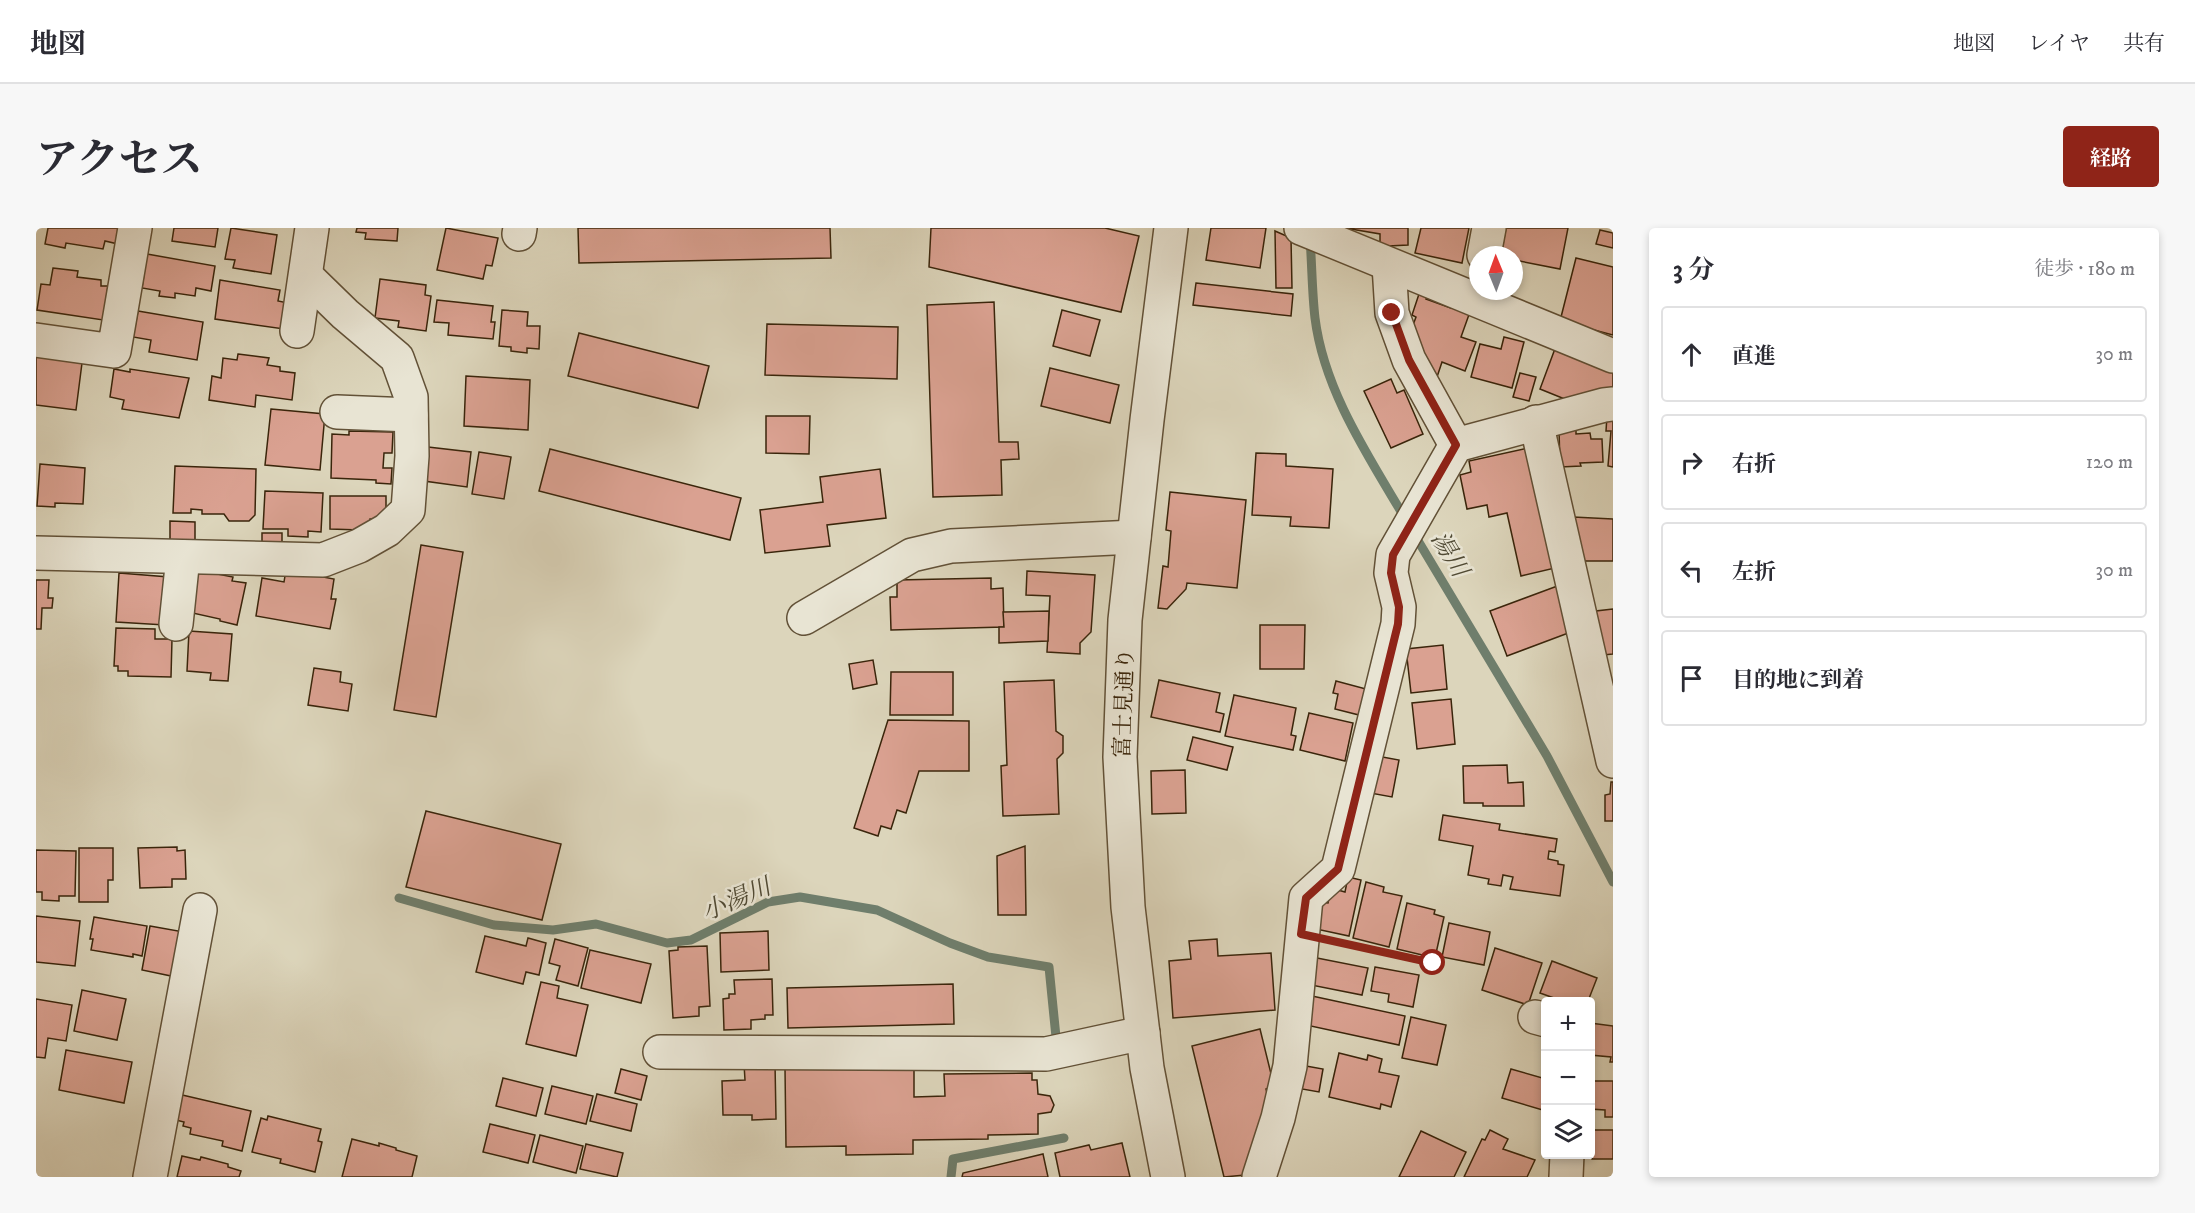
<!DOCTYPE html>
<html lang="ja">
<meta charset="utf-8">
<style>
body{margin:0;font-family:"IM FELL DW Pica","Noto Serif JP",serif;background:#f7f7f7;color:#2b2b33}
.controls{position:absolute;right:18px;bottom:18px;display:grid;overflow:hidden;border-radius:6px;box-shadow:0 3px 9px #0003}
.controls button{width:54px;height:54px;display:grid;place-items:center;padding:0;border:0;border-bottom:2px solid #e1e1e2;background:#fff;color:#2b2b33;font:30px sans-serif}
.compass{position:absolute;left:1433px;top:18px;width:54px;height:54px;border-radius:50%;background:#fff;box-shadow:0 3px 9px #0003;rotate:359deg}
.stop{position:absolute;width:18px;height:18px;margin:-14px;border:4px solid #8f2418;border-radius:50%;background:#fff}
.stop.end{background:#8f2418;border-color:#fff;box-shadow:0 2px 6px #0008}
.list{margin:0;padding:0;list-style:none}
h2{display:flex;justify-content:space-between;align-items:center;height:78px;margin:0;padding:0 24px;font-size:26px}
h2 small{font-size:20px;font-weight:400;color:#7c7c81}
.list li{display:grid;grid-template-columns:39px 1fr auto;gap:18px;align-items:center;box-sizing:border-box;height:96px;margin:0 12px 12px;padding:0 12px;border:2px solid #e1e1e2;border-radius:6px}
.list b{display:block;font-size:22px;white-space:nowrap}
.list em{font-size:20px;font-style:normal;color:#7c7c81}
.icon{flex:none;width:33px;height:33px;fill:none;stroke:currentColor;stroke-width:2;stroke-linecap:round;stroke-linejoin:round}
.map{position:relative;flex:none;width:1577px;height:949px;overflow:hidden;border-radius:6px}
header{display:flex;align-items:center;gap:36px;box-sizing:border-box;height:84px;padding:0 30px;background:#fff;border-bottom:2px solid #e1e1e2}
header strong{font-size:28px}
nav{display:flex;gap:33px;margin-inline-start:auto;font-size:21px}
.intro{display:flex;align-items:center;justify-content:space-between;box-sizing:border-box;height:144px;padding:0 36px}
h1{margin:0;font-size:42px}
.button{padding:15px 27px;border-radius:6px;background:#8f2418;color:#fff;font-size:21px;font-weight:700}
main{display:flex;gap:36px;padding:0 36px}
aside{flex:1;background:#fff;border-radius:6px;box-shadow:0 3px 9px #0003}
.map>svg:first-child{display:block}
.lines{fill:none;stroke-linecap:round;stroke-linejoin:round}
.stream{stroke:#6f7e6c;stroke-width:9}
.building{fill:#daa191;stroke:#3a250b;stroke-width:1.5}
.minor-casing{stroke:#625137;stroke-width:36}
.path{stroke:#3a250b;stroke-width:4;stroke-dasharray:1.5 3;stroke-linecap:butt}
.minor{stroke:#e8e4d3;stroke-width:33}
.route{stroke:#8f2418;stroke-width:8}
.labels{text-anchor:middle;stroke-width:5;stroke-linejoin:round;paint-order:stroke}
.street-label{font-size:22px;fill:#3a250b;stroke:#e8e4d3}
.water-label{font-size:24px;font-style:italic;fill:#504a34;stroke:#e8e4d3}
</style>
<header>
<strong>地図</strong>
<nav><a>地図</a><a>レイヤ</a><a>共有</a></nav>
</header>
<div class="intro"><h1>アクセス</h1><a class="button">経路</a></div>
<main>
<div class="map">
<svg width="1577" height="949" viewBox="0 0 1577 949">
<rect width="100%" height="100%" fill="#dcd5bb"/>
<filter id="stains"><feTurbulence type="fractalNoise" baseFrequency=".00333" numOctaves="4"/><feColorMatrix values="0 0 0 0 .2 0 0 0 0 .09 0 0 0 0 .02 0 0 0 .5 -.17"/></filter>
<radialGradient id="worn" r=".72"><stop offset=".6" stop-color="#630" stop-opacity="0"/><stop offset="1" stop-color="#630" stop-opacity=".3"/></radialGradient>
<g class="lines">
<g class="stream">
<path d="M1274 11C1276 37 1276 64 1279 90 1288 163 1333 229 1370 292"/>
<polyline points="1378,306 1511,528 1577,654"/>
<polyline points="363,670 458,697 517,702 560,696 631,715 655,712 732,674 764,669 841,682 914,715 952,729 1013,739 1020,809"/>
<polyline points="915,949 917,931 1028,910"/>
</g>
</g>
<g class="building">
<polygon points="12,0 85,0 82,16 69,13 67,21 30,15 29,20 9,16"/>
<polygon points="138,0 182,0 179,19 136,13"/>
<polygon points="195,0 241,7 235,46 197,40 199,32 189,31"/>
<polygon points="321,0 362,0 361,13 329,11 330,5 320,4"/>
<polygon points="410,0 462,10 456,38 450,37 447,51 401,42"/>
<polygon points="542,0 794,0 795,30 543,35"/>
<polygon points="895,0 1069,0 1103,8 1085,84 893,39"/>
<polygon points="1175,0 1230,0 1224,40 1170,32"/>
<polygon points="1309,0 1372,0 1372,17 1352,18 1344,15 1344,6"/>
<polygon points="1385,0 1433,0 1426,35 1379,25"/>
<polygon points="1470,0 1532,0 1524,41 1478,32 1478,27 1465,27"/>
<polygon points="1564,2 1577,5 1577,20 1560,16"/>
<polygon points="1239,3 1255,10 1256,60 1240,60"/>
<polygon points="111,26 179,38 175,63 160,60 159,68 139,65 139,70 123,68 124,63 106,60"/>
<polygon points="1540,30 1577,39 1577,107 1524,93"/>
<polygon points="17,40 42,43 41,49 65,52 65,58 72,58 67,92 1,82 5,56 14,57"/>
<polygon points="344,51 390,57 389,67 395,68 390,103 362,99 363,93 339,90"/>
<polygon points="184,52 244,62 242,73 252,75 248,101 179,91"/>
<polygon points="1160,55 1257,66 1255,88 1157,77"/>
<polygon points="1384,63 1392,66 1390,71 1415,80 1417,75 1435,81 1425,109 1440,114 1429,143 1406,134 1401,149 1374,105 1380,89 1376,87"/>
<polygon points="401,72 457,78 455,94 459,94 457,111 412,107 413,95 398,94"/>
<polygon points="958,74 963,214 982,214 983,231 965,232 966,267 897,269 891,77"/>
<polygon points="466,82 492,84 491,98 504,98 503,121 491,120 491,125 475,123 475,119 463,118"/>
<polygon points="1026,82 1064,92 1054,128 1017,118"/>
<polygon points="102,83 167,94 161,132 113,124 115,112 97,109"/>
<polygon points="731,96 862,99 861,151 729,147"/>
<polygon points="543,105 673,138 662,180 532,148"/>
<polygon points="1468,109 1488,114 1476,160 1435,149 1444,116 1465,121"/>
<polygon points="1520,118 1577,139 1577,166 1536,174 1504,161"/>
<polygon points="202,126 233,130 231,137 244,139 244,143 259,145 256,172 220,167 219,179 173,172 176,148 185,150 187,130 201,132"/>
<polygon points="0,128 46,135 40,182 0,177"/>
<polygon points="1014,140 1083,157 1074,195 1005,178"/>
<polygon points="78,141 94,144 94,141 153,150 143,190 86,181 88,172 74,169"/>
<polygon points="1484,145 1500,149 1493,173 1477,169"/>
<polygon points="430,148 494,152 492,202 428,198"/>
<polygon points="1355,151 1361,165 1368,162 1387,206 1355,220 1328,163"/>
<polygon points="235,181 289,186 284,242 229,237"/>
<polygon points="730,188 774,188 773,226 730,225"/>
<polygon points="1571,188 1577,189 1577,239 1572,238 1575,203 1570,203"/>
<polygon points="1540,200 1540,206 1554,205 1555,211 1566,211 1567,234 1544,235 1545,238 1524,239 1523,201"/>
<polygon points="313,203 357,204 356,225 348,225 347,240 356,240 355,256 340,255 340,252 295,250 296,206 313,207"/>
<polygon points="392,219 435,224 431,259 388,253"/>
<polygon points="1492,220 1519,340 1485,348 1471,285 1453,289 1451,277 1431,281 1424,247 1435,244 1433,233"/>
<polygon points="514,221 705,270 694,312 503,263"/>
<polygon points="443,224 475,229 468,271 436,266"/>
<polygon points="1220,225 1250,226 1250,238 1297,241 1293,300 1254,298 1255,289 1216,287"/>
<polygon points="4,236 49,240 47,276 19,275 19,279 1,278"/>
<polygon points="139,238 220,241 219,287 213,293 193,293 188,286 166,286 166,282 155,281 155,285 137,285"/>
<polygon points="844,241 850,290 791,297 794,318 729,325 724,282 787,274 784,249"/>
<polygon points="229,263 287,265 285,304 272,303 272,309 252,308 252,301 227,301"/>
<polygon points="1134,264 1210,272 1201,360 1151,355 1150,361 1131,381 1122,380 1127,338 1132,339 1135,303 1130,302"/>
<polygon points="294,268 350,268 350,292 334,291 333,298 324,298 324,302 294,301"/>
<polygon points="1537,289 1577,291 1577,333 1541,333"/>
<polygon points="134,293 159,294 159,314 134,314"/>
<polygon points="226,305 246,305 246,318 226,317"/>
<polygon points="385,317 427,324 400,489 358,482"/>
<polygon points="161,342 197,349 196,353 210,355 201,397 184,393 184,391 152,384"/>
<polygon points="250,342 298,351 295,371 300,371 294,401 220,388 226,350 248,354"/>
<polygon points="991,343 1059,347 1055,404 1044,415 1044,426 1011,424 1014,368 990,367"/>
<polygon points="83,345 133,349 129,397 80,394"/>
<polygon points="955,350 955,361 967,360 968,399 855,402 854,369 861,369 861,352"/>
<polygon points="0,352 13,352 12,370 17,370 16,380 6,380 5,401 0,401"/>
<polygon points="1524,357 1535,404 1471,428 1454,383"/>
<polygon points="1577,381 1577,426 1567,427 1560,383"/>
<polygon points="1013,383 1012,413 963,415 963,399 968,399 967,384"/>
<polygon points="1224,397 1269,397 1268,441 1224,441"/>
<polygon points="80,400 119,401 119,411 136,411 135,449 92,448 92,443 82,443 82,438 78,438"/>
<polygon points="153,403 196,406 192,453 174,452 175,445 151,443"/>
<polygon points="1407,417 1411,461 1375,465 1370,421"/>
<polygon points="837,432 841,456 817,461 813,436"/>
<polygon points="278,440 305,444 304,454 316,456 312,483 272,477"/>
<polygon points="855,444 917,444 917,487 854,487"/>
<polygon points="1018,452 1020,503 1027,508 1027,525 1021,531 1023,586 967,588 965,538 971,537 968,454"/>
<polygon points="1123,452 1184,465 1180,484 1188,486 1184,504 1115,489"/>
<polygon points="1300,453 1330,461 1323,487 1299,481 1302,466 1297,465"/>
<polygon points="1198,467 1260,480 1255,507 1260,508 1257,522 1189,508"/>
<polygon points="1415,471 1419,516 1381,521 1376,475"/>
<polygon points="1273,485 1317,495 1309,533 1264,522"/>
<polygon points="852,492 933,493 933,543 883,543 870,585 861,582 855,601 845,598 842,608 818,600"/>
<polygon points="1157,509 1197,519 1191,542 1151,532"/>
<polygon points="1341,528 1363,532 1356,569 1334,565"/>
<polygon points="1471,537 1472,555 1487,554 1488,578 1447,578 1447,575 1428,575 1427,538"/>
<polygon points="1149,542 1150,585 1116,586 1115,543"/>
<polygon points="1575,554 1577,554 1577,593 1569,593 1569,567 1574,566"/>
<polygon points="390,583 525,616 506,692 370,659"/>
<polygon points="1407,587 1464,596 1463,602 1521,611 1519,624 1513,623 1512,631 1522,633 1522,636 1528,637 1524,668 1474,661 1477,649 1467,647 1465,658 1452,656 1453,651 1432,647 1437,618 1403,612"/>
<polygon points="989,618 990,687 962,687 961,628"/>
<polygon points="141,619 141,623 149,622 150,651 136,651 136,659 104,660 102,620"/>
<polygon points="43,620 77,620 77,652 72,652 72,674 43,674"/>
<polygon points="0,622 40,623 39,668 23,668 23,673 6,672 6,664 0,664"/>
<polygon points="1312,649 1325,652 1313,708 1280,701 1285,674 1292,675 1295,660 1309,664"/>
<polygon points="1330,654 1348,659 1347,664 1366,668 1353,719 1317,710"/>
<polygon points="1371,675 1399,682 1398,686 1408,689 1399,730 1361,721"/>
<polygon points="0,688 44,693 39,738 0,734"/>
<polygon points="58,689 111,698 106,728 97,726 97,729 55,722 57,711 54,711"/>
<polygon points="1413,695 1454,704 1448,737 1406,729"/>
<polygon points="114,698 148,704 140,749 106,742"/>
<polygon points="732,703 733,742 685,744 684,705"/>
<polygon points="449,708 490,718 492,710 510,715 503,747 490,744 487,756 440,744"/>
<polygon points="519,711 552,720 542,758 520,752 524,738 513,735"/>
<polygon points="1181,711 1182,728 1235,725 1239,782 1137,790 1133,733 1155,731 1153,713"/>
<polygon points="671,718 674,778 663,779 663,788 637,790 633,723 642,722 642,719"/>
<polygon points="1459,720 1506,735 1492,777 1446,762"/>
<polygon points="554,722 615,736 605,775 545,760"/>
<polygon points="1281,730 1332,740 1326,767 1275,757"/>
<polygon points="1516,733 1561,750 1552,773 1529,774 1504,765"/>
<polygon points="1339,739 1383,747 1377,779 1352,774 1353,766 1335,763"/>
<polygon points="736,751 737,787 729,787 729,791 715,792 715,801 688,802 687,771 693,770 693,766 699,766 698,752"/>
<polygon points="505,754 523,758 521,770 552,777 540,828 490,816"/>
<polygon points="917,756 918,796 752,800 751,760"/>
<polygon points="46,762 90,771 81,812 38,803"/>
<polygon points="1276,768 1369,788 1363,817 1270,797"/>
<polygon points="0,771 36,777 30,813 12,810 9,830 0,829"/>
<polygon points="1375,789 1410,797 1401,837 1366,830"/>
<polygon points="1554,795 1577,798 1577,834 1574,834 1575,829 1554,827"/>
<polygon points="1224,801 1238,858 1230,861 1234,877 1209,947 1188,949 1156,818"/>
<polygon points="30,822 96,834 88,875 23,862"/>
<polygon points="1303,825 1331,832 1332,827 1346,831 1343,844 1363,848 1355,879 1345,876 1344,881 1293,869"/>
<polygon points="739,835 740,891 716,892 716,887 687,887 686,853 709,852 708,836"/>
<polygon points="878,838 878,869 909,868 908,846 996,845 996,852 1001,852 1002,866 1014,868 1018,877 1015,884 1002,886 1002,906 952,907 952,911 877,912 877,926 810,927 810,918 750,919 749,840"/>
<polygon points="1270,838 1287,841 1283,864 1266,861"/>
<polygon points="585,841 611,848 605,872 579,865"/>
<polygon points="1475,841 1510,851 1510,883 1466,870"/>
<polygon points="467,850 507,860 500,888 460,878"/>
<polygon points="1554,853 1577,853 1577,889 1569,889 1569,882 1554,881"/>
<polygon points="516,858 557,868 550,896 509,886"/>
<polygon points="142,866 215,883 206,923 186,918 187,913 154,906 155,900 147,898 148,894 136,891"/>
<polygon points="561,866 601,876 595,903 554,893"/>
<polygon points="232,888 285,901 282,913 286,914 279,944 244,935 245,931 216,924 225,890 231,892"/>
<polygon points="454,896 499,907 492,935 447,924"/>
<polygon points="1454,902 1472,911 1467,921 1499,932 1491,949 1428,949 1446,911 1449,912"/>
<polygon points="1554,902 1577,902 1577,931 1556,931"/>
<polygon points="1385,903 1430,924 1418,949 1363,949"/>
<polygon points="504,907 547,918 540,945 497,934"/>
<polygon points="316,911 343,918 343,915 360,920 360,922 381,928 376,949 306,949"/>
<polygon points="1086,915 1094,949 1024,949 1019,925 1053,917 1055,922"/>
<polygon points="550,916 587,925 581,949 544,941"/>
<polygon points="1007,926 1012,949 926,949 927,945"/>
<polygon points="146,928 164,932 165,929 192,936 192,939 205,943 203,949 141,949"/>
</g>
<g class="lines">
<defs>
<g id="minor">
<polyline points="1265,0 1577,128"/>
<polyline points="483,6 484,0"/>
<polyline points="1448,27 1453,0"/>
<polyline points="1353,37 1356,85 1373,132 1420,217"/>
<polyline points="261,103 276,0"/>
<polyline points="0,112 78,123 99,0"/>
<polyline points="301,184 375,187"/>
<polyline points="1500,194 1577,533"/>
<polyline points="0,325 287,332 323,318 351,302 372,282 376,228 375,169 361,130 309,86 270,48"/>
<polyline points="768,390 876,327 915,318 1098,309"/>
<polyline points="140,396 147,329"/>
<polyline points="1499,789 1510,792"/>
<polyline points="624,824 1010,826 1107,805"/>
<polyline points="114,949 164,682"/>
<polyline points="1132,949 1111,840 1092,679 1084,529 1089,392 1111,192 1135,0"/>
<polyline points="1223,949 1242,890 1254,838 1270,670 1302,641 1362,396 1363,379 1355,345 1357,327 1420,217 1568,177 1577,176"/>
<polyline points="1530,949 1531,926"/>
</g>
</defs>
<use href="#minor" class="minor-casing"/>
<polyline class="path" points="1298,714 1397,735"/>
<use href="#minor" class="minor"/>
</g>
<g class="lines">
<polyline class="route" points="1356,85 1373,132 1420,217 1357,327 1355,345 1363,379 1362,396 1302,641 1270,670 1265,706 1397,735"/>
</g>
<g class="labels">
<g class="street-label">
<text transform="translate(1087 475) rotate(-88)" y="8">富士見通り</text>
</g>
<g class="water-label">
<text transform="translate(1414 326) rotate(59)" y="8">湯川</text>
<text transform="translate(700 671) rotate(-23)" y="8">小湯川</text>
</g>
</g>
<rect width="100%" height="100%" filter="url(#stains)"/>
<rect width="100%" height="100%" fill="url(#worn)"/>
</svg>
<div class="controls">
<button>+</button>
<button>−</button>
<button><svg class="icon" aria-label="layers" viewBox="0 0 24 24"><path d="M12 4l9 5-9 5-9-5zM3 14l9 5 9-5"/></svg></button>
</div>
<svg class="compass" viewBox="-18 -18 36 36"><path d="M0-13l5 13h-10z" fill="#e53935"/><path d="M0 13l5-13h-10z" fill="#7c7c81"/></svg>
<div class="stop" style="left:1397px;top:735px"></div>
<div class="stop end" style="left:1356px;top:85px"></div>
</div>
<aside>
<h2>3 分<small>徒歩 · 180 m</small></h2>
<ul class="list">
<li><svg class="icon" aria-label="ahead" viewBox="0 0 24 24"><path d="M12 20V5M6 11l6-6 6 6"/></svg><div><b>直進</b></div><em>30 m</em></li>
<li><svg class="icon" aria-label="right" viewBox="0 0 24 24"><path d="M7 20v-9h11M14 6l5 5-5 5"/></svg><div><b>右折</b></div><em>120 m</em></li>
<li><svg class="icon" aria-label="left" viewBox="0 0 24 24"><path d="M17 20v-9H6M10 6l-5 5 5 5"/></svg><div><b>左折</b></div><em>30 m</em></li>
<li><svg class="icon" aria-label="arrive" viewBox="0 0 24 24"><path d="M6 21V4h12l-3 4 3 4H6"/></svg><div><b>目的地に到着</b></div></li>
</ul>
</aside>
</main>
